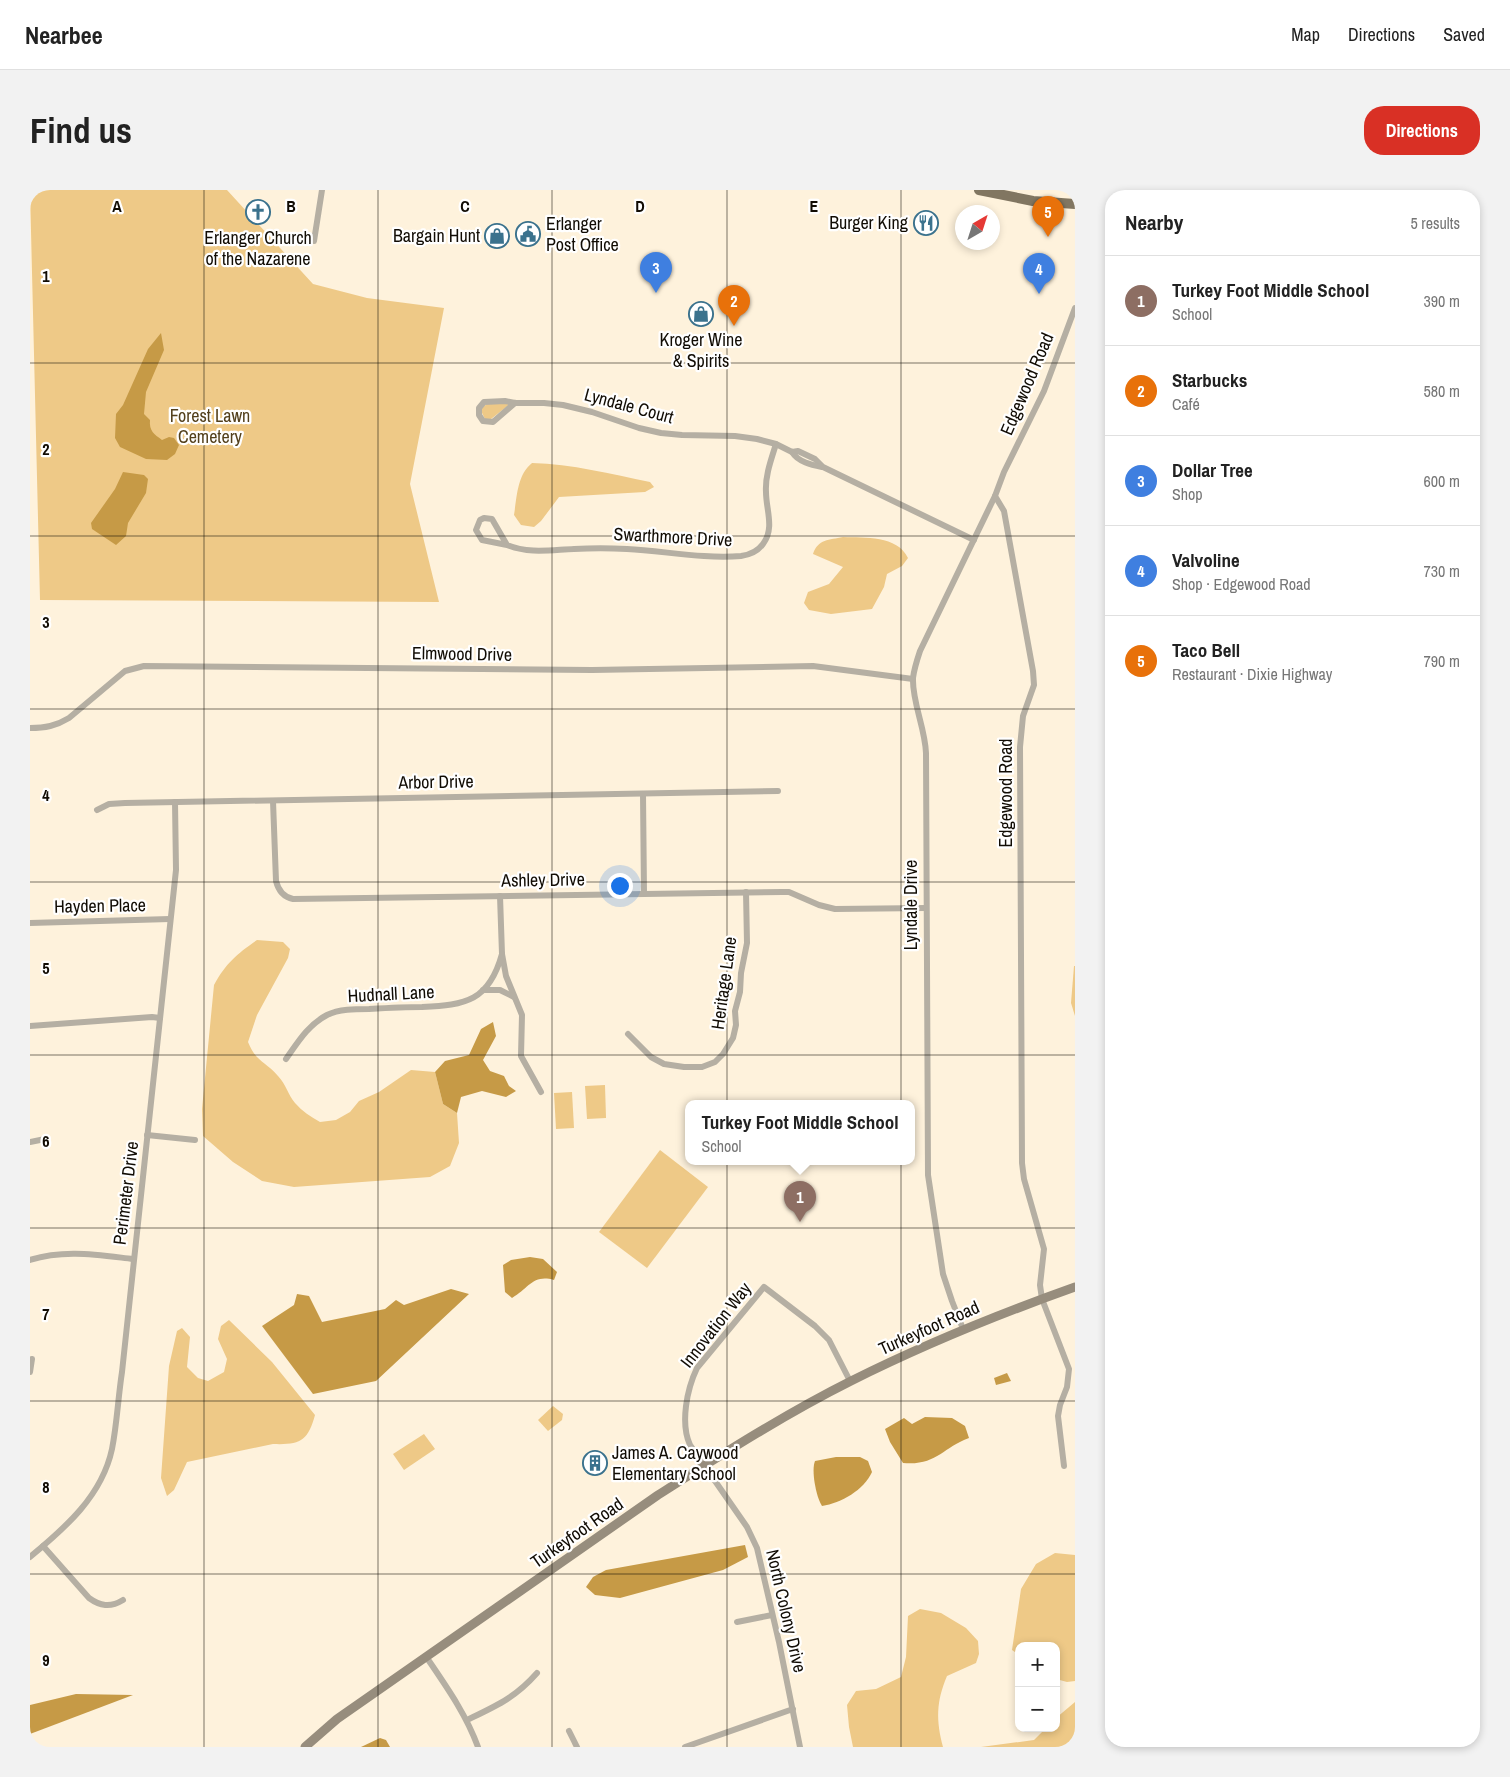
<!DOCTYPE html>
<meta charset="utf-8">
<style>
body{margin:0;font-family:"Archivo Narrow",sans-serif;background:#f2f2f2;color:#222}
.controls{position:absolute;right:15px;bottom:15px;display:grid;overflow:hidden;border-radius:10px;box-shadow:0 2px 8px #0003}
.controls button{width:45px;height:45px;display:grid;place-items:center;padding:0;border:0;border-bottom:1px solid #e0e0e0;background:#fff;color:#222;font:25px sans-serif}
.compass{position:absolute;left:925px;top:15px;width:45px;height:45px;border-radius:50%;background:#fff;box-shadow:0 2px 8px #0003;rotate:39deg}
.you{position:absolute;left:589px;top:695px;width:18px;height:18px;margin:-12px;border:4px solid #fff;border-radius:50%;background:#1a73e8;box-shadow:0 0 0 8px #1a73e833}
.badge{display:grid;place-items:center;width:32px;height:32px;border-radius:50%;background:#d93025;color:#fff;font-size:16px;font-weight:700}
.pin{position:absolute;translate:-50% -41px;filter:drop-shadow(0 1px 2px #0008)}
.pin::after{content:'';position:absolute;top:26px;width:18px;height:15px;background:inherit;clip-path:polygon(0 0,100% 0,50% 100%)}
.popup{position:absolute;left:655px;top:910px;width:230px;height:65px;box-sizing:border-box;display:grid;place-content:center;border-radius:10px;background:#fff;filter:drop-shadow(0 1px 4px #0005);font-size:16px;white-space:nowrap;color:#767676}
.popup b{font-size:19px;color:#222}
.popup::after{content:'';position:absolute;left:50%;top:100%;margin-left:-10px;border:10px solid transparent;border-top-color:#fff}
.list{margin:0;padding:0;list-style:none}
h2{display:flex;justify-content:space-between;align-items:center;height:65px;margin:0;padding:0 20px;font-size:21px}
h2 small{font-size:16px;font-weight:400;color:#767676}
.list li{display:grid;grid-template-columns:32px 1fr auto;gap:15px;align-items:center;box-sizing:border-box;height:90px;padding:0 20px;border-top:1px solid #e0e0e0}
.list b{display:block;font-size:19px;white-space:nowrap}
.list p{margin:0;font-size:16px;white-space:nowrap;color:#767676}
.list em{font-size:16px;font-style:normal;color:#767676}
.map{position:relative;flex:none;width:1045px;height:1557px;overflow:hidden;border-radius:20px}
header{display:flex;align-items:center;gap:30px;box-sizing:border-box;height:70px;padding:0 25px;background:#fff;border-bottom:1px solid #e0e0e0}
header strong{font-size:24px}
nav{display:flex;gap:28px;margin-inline-start:auto;font-size:18px}
.intro{display:flex;align-items:center;justify-content:space-between;box-sizing:border-box;height:120px;padding:0 30px}
h1{margin:0;font-size:35px}
.button{padding:12px 22px;border-radius:20px;background:#d93025;color:#fff;font-size:18px;font-weight:700}
main{display:flex;gap:30px;padding:0 30px}
aside{flex:1;background:#fff;border-radius:20px;box-shadow:0 2px 8px #0003}
.map>svg:first-child{display:block}
.green{fill:#eec987}
.water{fill:#c69a46}
.lines{fill:none;stroke-linecap:round;stroke-linejoin:round}
.street{stroke:#b5afa3;stroke-width:6}
.secondary{stroke:#978d7d;stroke-width:9}
.primary{stroke:#817661;stroke-width:10}
.grid{fill:none;stroke:#110c04;stroke-width:1;stroke-opacity:0.55}
.labels{text-anchor:middle;stroke-width:4.5;stroke-linejoin:round;paint-order:stroke}
.poi-label{font-size:18px;fill:#110c04;stroke:#fff;text-anchor:end}
.street-label{font-size:18px;fill:#110c04;stroke:#fff}
.park-label{font-size:18px;fill:#53401c;stroke:#fff}
.grid-label{font-size:16px;text-anchor:middle;font-weight:bold;fill:#110c04;stroke:#fff;stroke-width:4.5;stroke-linejoin:round;paint-order:stroke}
</style>
<header>
<strong>Nearbee</strong>
<nav><a>Map</a><a>Directions</a><a>Saved</a></nav>
</header>
<div class="intro"><h1>Find us</h1><a class="button">Directions</a></div>
<main>
<div class="map">
<svg width="1045" height="1557" viewBox="0 0 1045 1557">
<rect width="100%" height="100%" fill="#fef2dc"/>
<g class="green">
<polygon points="0,0 197,0 283,94 337,108 414,118 380,294 409,412 10,410"/>
<polygon points="458,213 480,214 461,229 455,229 452,223 452,218"/>
<path d="M502 273C542 274 581 284 620 292L624 297 615 302 529 307 511 331 504 337 491 335 484 325C487 307 487 285 502 273Z"/>
<path d="M813 347C835 348 867 345 878 368L872 376 857 384 854 397 842 419 801 424 779 420 774 413 778 402 799 394 813 377 783 364C788 349 799 350 813 347Z"/>
<path d="M227 750 253 752 260 759 258 768 227 825 218 852C226 872 235 871 248 886 256 894 258 905 265 913 272 921 281 927 290 932L306 930 320 922 329 911 349 902 381 880 405 882 413 914 427 923 429 953 420 976 400 987 264 997 232 991 203 972 173 946 172 919 184 795C196 773 207 764 227 750Z"/>
<polygon points="1044,776 1045,776 1045,826 1041,813"/>
<polygon points="575,895 576,928 557,929 555,896"/>
<polygon points="542,902 544,938 526,939 524,903"/>
<polygon points="630,960 678,997 617,1078 569,1042"/>
<path d="M199 1130 242 1172 285 1225C278 1251 270 1255 243 1254L157 1272 144 1300 137 1306 131 1288 139 1176 147 1141 152 1138 160 1147 157 1177 168 1188 178 1191 194 1182 197 1169 188 1149 191 1136Z"/>
<polygon points="523,1216 533,1224 532,1230 518,1241 508,1230"/>
<polygon points="394,1244 405,1259 374,1280 363,1264"/>
<polygon points="1025,1363 1045,1365 1045,1491 1037,1492 1026,1489 1026,1456 989,1456 989,1465 982,1460 991,1399 1006,1374"/>
<path d="M890 1419 911 1423 936 1438 948 1451 949 1464 946 1473 917 1486C906 1512 906 1530 913 1557H823L819 1537 817 1515 826 1501 846 1499 871 1487 876 1467 878 1426Z"/>
<polygon points="1045,1512 1045,1557 951,1557 1004,1550 1016,1538 1026,1538 1026,1528"/>
</g>
<g class="water">
<path d="M131 143 134 160 116 202 114 224 120 230C119 241 124 244 132 250L139 247 144 248 149 255 145 264 137 270 116 269 90 257 85 248 86 224 93 215 118 159Z"/>
<polygon points="93,282 114,285 118,289 116,303 98,333 96,346 86,355 62,339 61,333 85,299"/>
<polygon points="463,832 466,846 453,870 460,881 474,886 479,896 486,901 476,907 452,901 431,907 427,923 413,914 405,882 415,871 439,865 451,839"/>
<path d="M500 1067 513 1069 527 1082 524 1090C503 1084 499 1098 482 1108L475 1102 473 1075 481 1070Z"/>
<polygon points="421,1099 439,1104 346,1191 283,1204 232,1136 264,1115 267,1104 279,1106 292,1132 355,1119 366,1110 374,1115"/>
<polygon points="977,1183 981,1191 966,1195 964,1188"/>
<path d="M895 1227 922 1228 935 1236 939 1248C912 1258 906 1276 873 1273L860 1252 855 1239 874 1228 882 1234Z"/>
<path d="M806 1267H830L838 1271 842 1282C834 1300 811 1313 792 1316 786 1307 781 1280 785 1271Z"/>
<polygon points="715,1355 718,1367 693,1380 590,1408 565,1405 556,1397 563,1387 576,1380"/>
<polygon points="46,1504 103,1505 0,1544 0,1515"/>
<polygon points="350,1548 356,1550 360,1557 331,1557"/>
</g>
<g class="lines">
<g class="street">
<polyline points="284,51 292,0"/>
<polyline points="485,213 463,232 453,231 449,225 449,218 454,212 475,211 485,213 514,213 533,215 562,222 609,238 631,243 652,245 705,246 727,249 746,254 762,262 768,261 785,269 793,277 944,350"/>
<path d="M762 262C768 272 782 275 792 277"/>
<path d="M477 355 452 350 446 340 450 330 454 328 462 329 477 355C499 364 520 360 544 359 562 358 579 358 597 359 635 361 673 369 711 366 719 365 728 361 733 354 745 338 736 320 736 302 735 286 741 270 746 254"/>
<path d="M0 538C15 538 26 536 39 528L95 481 114 476 562 480 783 476 883 489"/>
<polyline points="613,604 614,703"/>
<path d="M243 611 246 691C248 699 253 707 263 709L752 702H759L789 715 805 719 896 718"/>
<polyline points="67,620 79,614 95,613 748,601"/>
<polyline points="470,706 472,764 476,786 492,825 491,866 511,902"/>
<polyline points="0,733 140,729"/>
<polyline points="453,800 470,800 484,807"/>
<polyline points="0,836 122,827 130,828"/>
<polyline points="598,844 621,867 634,874 654,877 672,877 685,872 693,864 703,848 706,835 705,821 710,802 711,783 717,753 716,702"/>
<path d="M256 869C268 852 278 835 297 825 309 819 325 819 339 819 356 818 374 817 392 817 436 815 459 811 472 764"/>
<polyline points="117,945 165,950"/>
<polyline points="0,952 15,949"/>
<path d="M0 1070C34 1059 68 1065 103 1069"/>
<path d="M933 1139 922 1111 913 1084 898 985 896 563C895 537 882 512 883 488 884 479 887 470 890 461L965 306"/>
<polyline points="0,1182 2,1169"/>
<polyline points="1034,1276 1028,1226 1030,1215 1037,1197 1039,1179 1012,1109 1010,1095 1014,1059 994,989 992,973 990,557 993,526 1004,495 1003,481 974,321 965,306 974,282 1014,201 1045,118"/>
<path d="M13 1356 59 1408C70 1416 80 1418 93 1410"/>
<path d="M0 1367C35 1338 72 1306 82 1259 87 1234 88 1208 92 1182L146 680 145 612"/>
<polyline points="707,1432 742,1425"/>
<path d="M397 1468C416 1496 436 1524 448 1557"/>
<path d="M437 1530C466 1516 485 1508 507 1483"/>
<polyline points="539,1541 547,1557"/>
<polyline points="655,1557 763,1519"/>
<path d="M770 1557 749 1452 727 1358 717 1337 660 1255C650 1233 657 1199 667 1178L734 1097 785 1136 799 1150 820 1191"/>
</g>
<path class="secondary" d="M275 1557 307 1529 628 1305C691 1265 755 1224 821 1191 893 1155 969 1124 1045 1097"/>
<polyline class="primary" points="949,0 1003,11 1045,14"/>
</g>
<path class="grid" d="M174 0V1557M348 0V1557M522 0V1557M697 0V1557M871 0V1557M0 173H1045M0 346H1045M0 519H1045M0 692H1045M0 865H1045M0 1038H1045M0 1211H1045M0 1384H1045"/>
<defs>
<symbol id="church-ring" viewBox="-11 -11 22 22"><circle r="9.5" fill="#fff" stroke="#3b728d" stroke-width="1.5"/><path d="M-1.2-6h2.4v3.5h3.3v2.4h-3.3V6h-2.4V-.1h-3.3v-2.4h3.3Z" fill="#3b728d"/></symbol>
<symbol id="restaurant-ring" viewBox="-11 -11 22 22"><circle r="9.5" fill="#fff" stroke="#3b728d" stroke-width="1.5"/><path d="M-5-6h1v4h1v-4h1v4h1v-4h1v5L-1.5 .5V6h-2V.5L-5-1ZM5-6V6H3V1.5H1.5Q1.5-4 5-6Z" fill="#3b728d"/></symbol>
<symbol id="civic-ring" viewBox="-11 -11 22 22"><circle r="9.5" fill="#fff" stroke="#3b728d" stroke-width="1.5"/><path d="M-.6-6.5H3V-4.5H.6V-3L4-1V1h2V6H-6V1h2V-1L-.6-3ZM-1.2 2.5V6h2.4V2.5Z" fill="#3b728d"/></symbol>
<symbol id="shop-ring" viewBox="-11 -11 22 22"><circle r="9.5" fill="#fff" stroke="#3b728d" stroke-width="1.5"/><path d="M-5-2.5h2.3a2.7 3.5 0 0 1 5.4 0H5L5.5 6h-11ZM-1.5-2.5h3a1.5 2.3 0 0 0-3 0Z" fill="#3b728d"/></symbol>
<symbol id="building-ring" viewBox="-11 -11 22 22"><circle r="9.5" fill="#fff" stroke="#3b728d" stroke-width="1.5"/><path d="M-4-6H4V6H1V3H-1V6H-4ZM-2.5-4.3h1.7v1.8h-1.7ZM.8-4.3h1.7v1.8H.8ZM-2.5-1h1.7V.8h-1.7ZM.8-1h1.7V.8H.8Z" fill="#3b728d"/></symbol>
</defs>
<g fill-rule="evenodd">
<use href="#church-ring" x="214" y="8" width="28" height="28"/>
<use href="#restaurant-ring" x="882" y="19" width="28" height="28"/>
<use href="#civic-ring" x="484" y="30" width="28" height="28"/>
<use href="#shop-ring" x="453" y="32" width="28" height="28"/>
<use href="#shop-ring" x="657" y="110" width="28" height="28"/>
<use href="#building-ring" x="551" y="1259" width="28" height="28"/>
</g>
<g class="labels">
<g class="poi-label">
<text x="878" y="39">Burger King</text>
<text x="516" y="40" text-anchor="start">Erlanger<tspan x="516" dy="21">Post Office</tspan></text>
<text x="450" y="52">Bargain Hunt</text>
<text x="228" y="54" text-anchor="middle">Erlanger Church<tspan x="228" dy="21">of the Nazarene</tspan></text>
<text x="671" y="156" text-anchor="middle">Kroger Wine<tspan x="671" dy="21">&amp; Spirits</tspan></text>
<text x="582" y="1269" text-anchor="start">James A. Caywood<tspan x="582" dy="21">Elementary School</tspan></text>
</g>
<g class="street-label">
<text transform="translate(997 194) rotate(-67)" y="6">Edgewood Road</text>
<text transform="translate(599 216) rotate(15)" y="6">Lyndale Court</text>
<text transform="translate(643 347) rotate(3)" y="6">Swarthmore Drive</text>
<text transform="translate(432 464) rotate(1)" y="6">Elmwood Drive</text>
<text transform="translate(406 592) rotate(-1)" y="6">Arbor Drive</text>
<text transform="translate(976 603) rotate(-90)" y="6">Edgewood Road</text>
<text transform="translate(513 690) rotate(-1)" y="6">Ashley Drive</text>
<text transform="translate(881 715) rotate(-90)" y="6">Lyndale Drive</text>
<text transform="translate(70 716) rotate(-1)" y="6">Hayden Place</text>
<text transform="translate(694 793) rotate(-82)" y="6">Heritage Lane</text>
<text transform="translate(361 804) rotate(-3)" y="6">Hudnall Lane</text>
<text transform="translate(96 1003) rotate(-83)" y="6">Perimeter Drive</text>
<text transform="translate(686 1135) rotate(-52)" y="6">Innovation Way</text>
<text transform="translate(899 1138) rotate(-24)" y="6">Turkeyfoot Road</text>
<text transform="translate(547 1343) rotate(-35)" y="6">Turkeyfoot Road</text>
<text transform="translate(756 1421) rotate(77)" y="6">North Colony Drive</text>
</g>
<g class="park-label">
<text x="180" y="232">Forest Lawn<tspan x="180" dy="21">Cemetery</tspan></text>
</g>
</g>
<g class="grid-label">
<text x="87" y="22">A</text>
<text x="261" y="22">B</text>
<text x="435" y="22">C</text>
<text x="610" y="22">D</text>
<text x="784" y="22">E</text>
<text x="16" y="92">1</text>
<text x="16" y="265">2</text>
<text x="16" y="438">3</text>
<text x="16" y="611">4</text>
<text x="16" y="784">5</text>
<text x="16" y="957">6</text>
<text x="16" y="1130">7</text>
<text x="16" y="1303">8</text>
<text x="16" y="1476">9</text>
</g>
</svg>
<div class="controls">
<button>+</button>
<button>−</button>
</div>
<svg class="compass" viewBox="-18 -18 36 36"><path d="M0-13l5 13h-10z" fill="#e53935"/><path d="M0 13l5-13h-10z" fill="#767676"/></svg>
<div class="you"></div>
<div class="pin badge" style="left:770px;top:1032px;background:#8d6e63">1</div>
<div class="popup"><b>Turkey Foot Middle School</b>School</div>
<div class="pin badge" style="left:704px;top:136px;background:#e8710a">2</div>
<div class="pin badge" style="left:626px;top:103px;background:#3f7fe0">3</div>
<div class="pin badge" style="left:1009px;top:104px;background:#3f7fe0">4</div>
<div class="pin badge" style="left:1018px;top:47px;background:#e8710a">5</div>
</div>
<aside>
<h2>Nearby<small>5 results</small></h2>
<ul class="list">
<li><span class="badge" style="background:#8d6e63">1</span><div><b>Turkey Foot Middle School</b><p>School</p></div><em>390 m</em></li>
<li><span class="badge" style="background:#e8710a">2</span><div><b>Starbucks</b><p>Café</p></div><em>580 m</em></li>
<li><span class="badge" style="background:#3f7fe0">3</span><div><b>Dollar Tree</b><p>Shop</p></div><em>600 m</em></li>
<li><span class="badge" style="background:#3f7fe0">4</span><div><b>Valvoline</b><p>Shop · Edgewood Road</p></div><em>730 m</em></li>
<li><span class="badge" style="background:#e8710a">5</span><div><b>Taco Bell</b><p>Restaurant · Dixie Highway</p></div><em>790 m</em></li>
</ul>
</aside>
</main>
